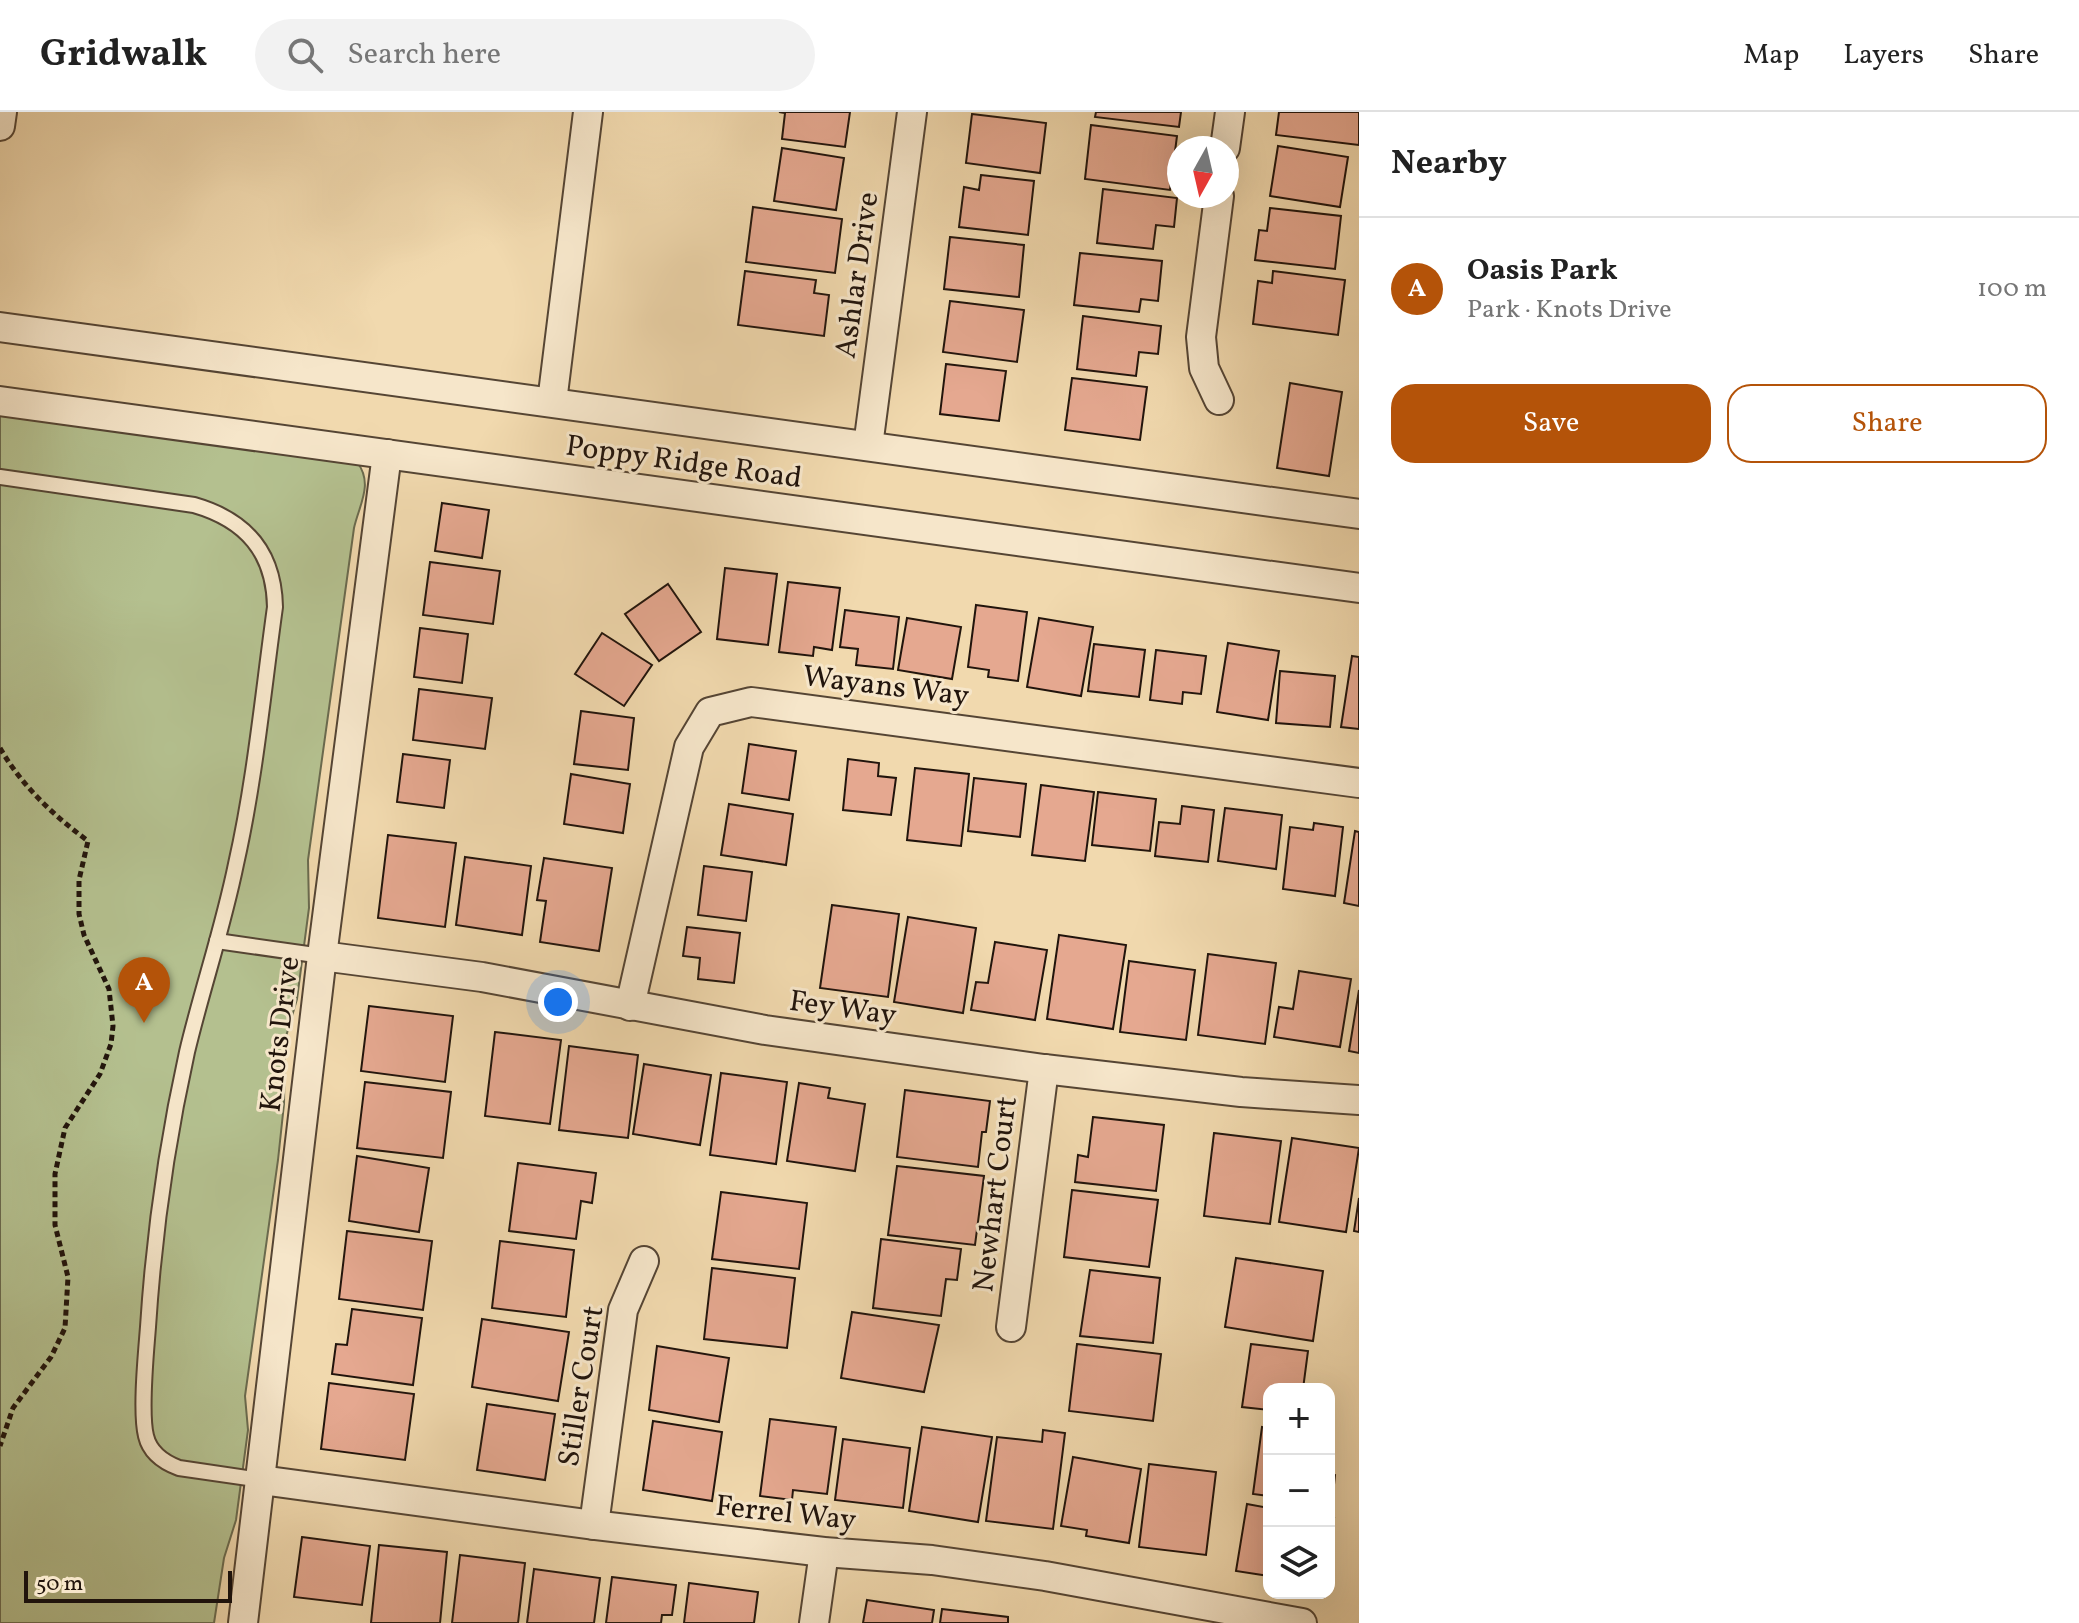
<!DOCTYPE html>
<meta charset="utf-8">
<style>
body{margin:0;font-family:Vollkorn,serif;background:#f2f2f2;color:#222}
.controls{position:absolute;right:24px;bottom:24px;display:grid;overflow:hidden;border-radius:16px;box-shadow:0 8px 32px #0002}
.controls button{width:72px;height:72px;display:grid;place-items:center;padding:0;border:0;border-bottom:2px solid #e0e0e0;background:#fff;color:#222;font:40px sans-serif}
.compass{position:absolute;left:1167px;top:24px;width:72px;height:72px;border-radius:50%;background:#fff;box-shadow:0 8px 32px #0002;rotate:188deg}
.scale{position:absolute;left:24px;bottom:20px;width:208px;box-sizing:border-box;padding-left:8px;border:4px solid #21140c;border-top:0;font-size:22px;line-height:28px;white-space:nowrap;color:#21140c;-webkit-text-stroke:6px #f6e6ca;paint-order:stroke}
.you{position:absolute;left:558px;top:890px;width:28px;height:28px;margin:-20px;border:6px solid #fff;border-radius:50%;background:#1a73e8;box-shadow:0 0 0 12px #1a73e833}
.badge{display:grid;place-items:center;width:52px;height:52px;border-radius:50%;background:#b45309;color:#fff;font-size:26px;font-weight:700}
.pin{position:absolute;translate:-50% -66px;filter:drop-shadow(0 2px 4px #0008)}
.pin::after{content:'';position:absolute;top:42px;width:28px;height:24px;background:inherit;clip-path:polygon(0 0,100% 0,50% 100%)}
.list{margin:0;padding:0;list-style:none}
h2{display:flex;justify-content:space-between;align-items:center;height:104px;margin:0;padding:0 32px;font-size:34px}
h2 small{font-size:26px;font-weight:400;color:#767676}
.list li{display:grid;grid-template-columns:52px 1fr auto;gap:24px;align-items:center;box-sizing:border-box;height:144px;padding:0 32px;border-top:2px solid #e0e0e0}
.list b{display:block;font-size:30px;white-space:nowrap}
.list p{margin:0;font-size:26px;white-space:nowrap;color:#767676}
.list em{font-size:26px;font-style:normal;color:#767676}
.actions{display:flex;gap:16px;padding:24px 32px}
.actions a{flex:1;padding:18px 0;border:2px solid #b45309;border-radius:24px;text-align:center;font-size:28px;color:#b45309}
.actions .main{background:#b45309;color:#fff}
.icon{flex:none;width:44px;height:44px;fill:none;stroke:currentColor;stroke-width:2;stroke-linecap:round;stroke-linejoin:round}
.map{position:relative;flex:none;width:1359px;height:1511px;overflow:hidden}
header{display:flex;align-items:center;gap:48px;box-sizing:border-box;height:112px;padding:0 40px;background:#fff;border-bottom:2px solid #e0e0e0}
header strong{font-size:38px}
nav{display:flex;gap:44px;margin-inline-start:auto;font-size:28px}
.search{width:560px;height:72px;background:#f2f2f2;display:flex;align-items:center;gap:20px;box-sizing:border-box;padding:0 28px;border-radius:44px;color:#767676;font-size:30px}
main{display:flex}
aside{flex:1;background:#fff}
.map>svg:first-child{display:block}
.green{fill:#b4c08f;stroke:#6a6a4e;stroke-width:2}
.building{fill:#e5a890;stroke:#21140c;stroke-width:2}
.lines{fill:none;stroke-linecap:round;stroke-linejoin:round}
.service-casing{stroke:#554534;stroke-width:18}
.minor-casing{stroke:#554534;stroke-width:32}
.path{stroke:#21140c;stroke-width:5;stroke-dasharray:6 4;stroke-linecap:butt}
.service{stroke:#f6e6ca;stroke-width:14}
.minor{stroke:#f6e6ca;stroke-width:28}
.labels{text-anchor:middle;stroke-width:6;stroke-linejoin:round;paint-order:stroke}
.street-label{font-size:30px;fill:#21140c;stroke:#f6e6ca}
</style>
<header>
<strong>Gridwalk</strong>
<div class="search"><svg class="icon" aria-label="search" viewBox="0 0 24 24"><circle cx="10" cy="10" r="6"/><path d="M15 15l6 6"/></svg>Search here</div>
<nav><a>Map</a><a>Layers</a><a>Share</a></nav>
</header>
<main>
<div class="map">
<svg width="1359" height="1511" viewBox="0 0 1359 1511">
<rect width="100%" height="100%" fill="#f1d9ae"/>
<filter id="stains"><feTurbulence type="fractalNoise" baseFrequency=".0025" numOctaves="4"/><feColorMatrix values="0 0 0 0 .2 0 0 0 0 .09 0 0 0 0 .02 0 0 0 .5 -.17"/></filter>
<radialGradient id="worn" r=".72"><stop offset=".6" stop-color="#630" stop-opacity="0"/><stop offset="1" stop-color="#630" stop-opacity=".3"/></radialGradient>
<path class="green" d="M0 302 357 350C374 372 359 393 354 416L308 748 309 796 297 887 285 928 284 992 278 1048 245 1284 248 1318 236 1408 224 1446 214 1511H0Z"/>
<g class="building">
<polygon points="779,0 850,0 845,35 782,27 785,1"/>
<polygon points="1096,0 1181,0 1179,15 1095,5"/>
<polygon points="1279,0 1359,0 1359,33 1276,23"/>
<polygon points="972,2 1046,11 1040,61 966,51"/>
<polygon points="1091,13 1177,24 1170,78 1085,67"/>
<polygon points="1278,34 1348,45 1340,95 1270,84"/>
<polygon points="782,36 844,46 836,98 774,89"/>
<polygon points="981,63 1034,69 1028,123 959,115 964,75 979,78"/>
<polygon points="1103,77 1177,86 1174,115 1156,113 1153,137 1097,131"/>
<polygon points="753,95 842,107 835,161 746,150"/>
<polygon points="1270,96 1341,104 1335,157 1255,148 1259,118 1267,119"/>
<polygon points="950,125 1024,133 1019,185 944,177"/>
<polygon points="1080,141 1162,149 1158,189 1141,187 1139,200 1074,193"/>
<polygon points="745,159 816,168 814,181 829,183 824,224 738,213"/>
<polygon points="1273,159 1345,168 1338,223 1253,212 1258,169 1272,171"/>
<polygon points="950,189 1024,198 1017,250 943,240"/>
<polygon points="1083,204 1161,214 1158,242 1139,240 1136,264 1077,257"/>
<polygon points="946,252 1006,259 999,309 940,302"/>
<polygon points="1072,266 1147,275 1140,328 1065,318"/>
<polygon points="1290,271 1342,280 1329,364 1277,356"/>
<polygon points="442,391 489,398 482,446 435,439"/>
<polygon points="430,450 500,459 493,512 423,503"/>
<polygon points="725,456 777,462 768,533 717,527"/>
<polygon points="788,470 840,476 832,538 814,535 813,544 779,540"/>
<polygon points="668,472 701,520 659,549 625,502"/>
<polygon points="976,493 1027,500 1018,569 988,565 989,558 968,555"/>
<polygon points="845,498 899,505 893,557 856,553 858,537 840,535"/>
<polygon points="907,506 961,515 952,567 898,558"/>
<polygon points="1039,506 1093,515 1081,584 1027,575"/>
<polygon points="420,516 468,522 462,571 414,565"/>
<polygon points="602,521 652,553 624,594 575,562"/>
<polygon points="1228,531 1279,539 1268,608 1217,600"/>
<polygon points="1094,532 1145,538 1139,585 1088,579"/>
<polygon points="1156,538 1206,544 1201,582 1183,580 1182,592 1150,588"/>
<polygon points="1352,544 1359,545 1359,617 1341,615"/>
<polygon points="1280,559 1335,564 1330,615 1276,611"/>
<polygon points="419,577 492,586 485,637 413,628"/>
<polygon points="581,599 634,606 628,658 574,652"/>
<polygon points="749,632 796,639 789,688 742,681"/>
<polygon points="403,642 450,648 444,696 397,690"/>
<polygon points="848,647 879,651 878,664 896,666 891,703 843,698"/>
<polygon points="915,656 969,662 961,734 907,728"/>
<polygon points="571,662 630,672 623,721 564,712"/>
<polygon points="974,666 1026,672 1020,725 968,719"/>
<polygon points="1041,673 1094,680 1085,749 1032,743"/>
<polygon points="1098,680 1156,687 1150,739 1092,733"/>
<polygon points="729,692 793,702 786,753 721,743"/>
<polygon points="1182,694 1214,698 1208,750 1155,744 1159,710 1180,712"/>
<polygon points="1225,696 1282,703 1276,757 1218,749"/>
<polygon points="1314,711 1343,715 1335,784 1283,777 1290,715 1313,718"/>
<polygon points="1355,719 1359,720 1359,794 1344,791"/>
<polygon points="388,723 456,731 445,815 378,806"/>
<polygon points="465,745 531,754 522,823 456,813"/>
<polygon points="544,746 612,756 599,839 540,830 546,789 537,788"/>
<polygon points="704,754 752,760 746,809 698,803"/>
<polygon points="832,793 899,802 888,885 820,876"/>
<polygon points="908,805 976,816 963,901 894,890"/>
<polygon points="687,815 740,821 734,871 698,867 700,846 683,844"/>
<polygon points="1059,823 1126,833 1113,917 1047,907"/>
<polygon points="995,830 1047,838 1035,908 971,898 976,870 988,871"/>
<polygon points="1208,842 1276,851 1265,932 1198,923"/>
<polygon points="1129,849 1195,858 1186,928 1120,920"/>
<polygon points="1299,859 1351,867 1340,935 1274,925 1279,895 1293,897"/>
<polygon points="1359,878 1359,941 1349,939"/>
<polygon points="369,894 453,904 445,970 361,959"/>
<polygon points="495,920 561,928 550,1012 485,1004"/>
<polygon points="569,934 638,943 628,1026 559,1018"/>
<polygon points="644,952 711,963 700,1033 633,1022"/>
<polygon points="721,961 787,970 776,1052 710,1043"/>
<polygon points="365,970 451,980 443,1046 357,1036"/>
<polygon points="799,971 830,976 828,986 865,992 855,1059 787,1049"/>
<polygon points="905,978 990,989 986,1020 982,1020 978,1055 897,1045"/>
<polygon points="1093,1005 1164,1013 1156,1079 1075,1070 1078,1043 1088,1045"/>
<polygon points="1214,1021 1281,1029 1270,1112 1204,1104"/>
<polygon points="1292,1026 1359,1036 1346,1120 1279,1110"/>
<polygon points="357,1044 429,1056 419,1120 349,1109"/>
<polygon points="518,1051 596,1061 592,1091 581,1089 576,1127 509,1119"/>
<polygon points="897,1054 984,1064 975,1133 888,1123"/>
<polygon points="1072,1078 1158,1088 1149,1155 1064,1145"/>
<polygon points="721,1080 807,1091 799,1157 712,1147"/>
<polygon points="1359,1086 1359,1120 1354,1119"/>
<polygon points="347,1119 432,1129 423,1198 339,1187"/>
<polygon points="881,1127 961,1137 957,1168 946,1167 941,1204 873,1196"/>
<polygon points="500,1129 574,1138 566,1205 492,1196"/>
<polygon points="1236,1146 1323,1159 1313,1229 1225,1215"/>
<polygon points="712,1156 795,1166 787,1236 704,1227"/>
<polygon points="1090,1158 1160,1166 1153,1231 1080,1224"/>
<polygon points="352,1197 422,1206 413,1273 332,1262 336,1232 347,1233"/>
<polygon points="852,1200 939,1213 924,1280 841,1266"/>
<polygon points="482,1207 569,1220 558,1289 472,1275"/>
<polygon points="1077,1232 1161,1242 1153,1309 1069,1299"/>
<polygon points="1251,1232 1308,1239 1303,1277 1269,1277 1269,1298 1242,1295"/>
<polygon points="657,1234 729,1246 719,1310 649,1298"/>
<polygon points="329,1271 414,1282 405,1348 321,1337"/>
<polygon points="487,1292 555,1302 545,1368 477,1358"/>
<polygon points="770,1307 836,1315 827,1382 793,1378 792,1388 760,1384"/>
<polygon points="653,1309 722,1320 712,1389 643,1378"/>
<polygon points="922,1315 992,1325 978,1410 909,1399"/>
<polygon points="1262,1315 1269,1316 1269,1384 1253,1382"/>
<polygon points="1043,1318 1065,1321 1053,1417 986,1409 997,1325 1042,1330"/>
<polygon points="843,1327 910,1336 903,1396 835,1388"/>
<polygon points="1073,1345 1141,1357 1129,1431 1086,1424 1087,1418 1061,1414"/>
<polygon points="1149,1352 1216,1360 1206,1443 1139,1435"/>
<polygon points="1329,1362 1335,1363 1332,1392 1329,1392"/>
<polygon points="1247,1392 1269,1396 1269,1464 1236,1459"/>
<polygon points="1329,1406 1334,1406 1329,1434"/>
<polygon points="302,1425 370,1434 362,1493 294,1485"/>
<polygon points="379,1433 447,1440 440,1511 371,1511"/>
<polygon points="460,1443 525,1451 518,1511 452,1511"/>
<polygon points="534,1457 600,1466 594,1511 527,1511"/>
<polygon points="612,1465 676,1473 672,1503 662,1503 661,1511 606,1511"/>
<polygon points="689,1471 758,1480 754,1511 684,1511"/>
<polygon points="867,1488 934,1498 932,1511 863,1511"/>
<polygon points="942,1497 1008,1505 1008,1511 940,1511"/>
</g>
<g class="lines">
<defs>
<g id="service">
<path d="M0 365 194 393C246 408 274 440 275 495 263 581 255 668 236 752 223 816 202 877 187 940 167 1030 154 1122 148 1215 146 1241 140 1300 146 1324 150 1341 163 1350 179 1356L261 1368"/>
<polyline points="217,829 322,844"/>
</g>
<g id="minor">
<polyline points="0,14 2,0"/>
<polyline points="1225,36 1230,0"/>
<polyline points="1219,84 1201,225 1204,256 1219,288"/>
<polyline points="0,215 1359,402"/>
<polyline points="0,289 1359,476"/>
<polyline points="552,290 588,0"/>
<polyline points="868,334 912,0"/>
<polyline points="322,844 482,865 765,918 1044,957 1241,980 1359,988"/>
<polyline points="630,894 689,635 710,600 751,590 1359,671"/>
<polyline points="1011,1215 1044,957"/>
<polyline points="261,1368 594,1413 824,1440 932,1448 1045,1464 1302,1511"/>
<polyline points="594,1413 623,1198 644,1149"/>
<polyline points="243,1511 322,844 387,342"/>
<polyline points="814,1511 824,1440"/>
</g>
</defs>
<use href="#service" class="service-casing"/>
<use href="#minor" class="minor-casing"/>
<path class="path" d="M0 636C22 674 53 703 88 729L79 768V802L84 823 109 877 113 914 111 932 100 962 65 1016 55 1062V1113L68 1165 65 1216 51 1245 13 1296 0 1334"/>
<use href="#service" class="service"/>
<use href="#minor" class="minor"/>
</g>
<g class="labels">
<g class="street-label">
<text transform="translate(856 163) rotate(-82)" y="10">Ashlar Drive</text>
<text transform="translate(684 349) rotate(8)" y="10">Poppy Ridge Road</text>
<text transform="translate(886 573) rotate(7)" y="10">Wayans Way</text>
<text transform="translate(843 895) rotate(8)" y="10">Fey Way</text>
<text transform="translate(279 922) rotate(-83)" y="10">Knots Drive</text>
<text transform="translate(994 1082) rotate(-83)" y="10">Newhart Court</text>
<text transform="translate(580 1274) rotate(-81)" y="10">Stiller Court</text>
<text transform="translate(786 1400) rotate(6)" y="10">Ferrel Way</text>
</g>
</g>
<rect width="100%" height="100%" filter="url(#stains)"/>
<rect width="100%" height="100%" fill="url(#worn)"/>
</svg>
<div class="controls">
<button>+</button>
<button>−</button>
<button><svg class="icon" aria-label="layers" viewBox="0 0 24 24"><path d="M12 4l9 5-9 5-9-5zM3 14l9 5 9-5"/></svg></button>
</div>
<svg class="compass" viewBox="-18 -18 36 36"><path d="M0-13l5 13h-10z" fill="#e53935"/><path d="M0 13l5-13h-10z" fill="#767676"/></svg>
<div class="scale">50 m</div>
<div class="you"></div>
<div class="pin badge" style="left:144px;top:911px">A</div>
</div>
<aside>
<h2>Nearby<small></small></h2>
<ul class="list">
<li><span class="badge">A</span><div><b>Oasis Park</b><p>Park · Knots Drive</p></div><em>100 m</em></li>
</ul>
<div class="actions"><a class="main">Save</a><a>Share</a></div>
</aside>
</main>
